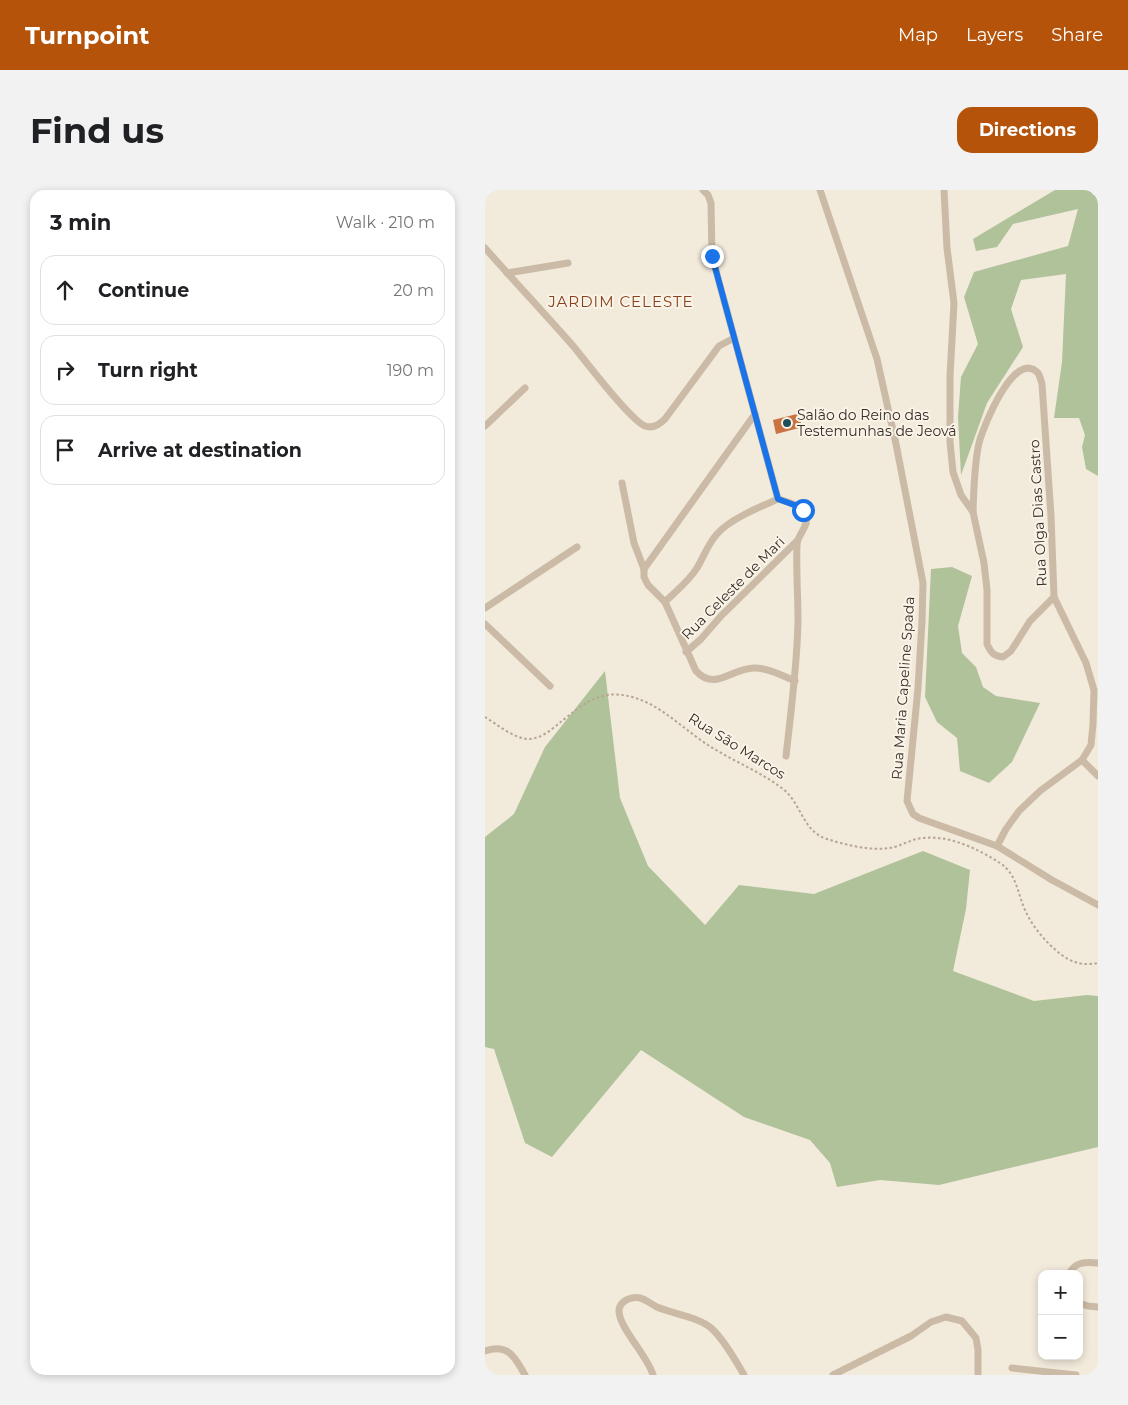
<!DOCTYPE html>
<meta charset="utf-8">
<style>
body{margin:0;font-family:Montserrat,sans-serif;background:#f2f2f2;color:#202124}
.controls{position:absolute;right:15px;bottom:15px;display:grid;overflow:hidden;border-radius:10px;box-shadow:0 2px 8px #0003}
.controls button{width:45px;height:45px;display:grid;place-items:center;padding:0;border:0;border-bottom:1px solid #e0e0e0;background:#fff;color:#202124;font:25px sans-serif}
.stop{position:absolute;width:15px;height:15px;margin:-11px;border:4px solid #1a73e8;border-radius:50%;background:#fff}
.stop.end{background:#1a73e8;border-color:#fff;box-shadow:0 1px 5px #0008}
.list{margin:0;padding:0;list-style:none}
h2{display:flex;justify-content:space-between;align-items:center;height:65px;margin:0;padding:0 20px;font-size:21px}
h2 small{font-size:16px;font-weight:400;color:#757577}
.list li{display:grid;grid-template-columns:32px 1fr auto;gap:15px;align-items:center;box-sizing:border-box;height:70px;margin:0 10px 10px;padding:0 10px;border:1px solid #e0e0e0;border-radius:15px}
.list b{display:block;font-size:19px;white-space:nowrap}
.list em{font-size:16px;font-style:normal;color:#757577}
.icon{flex:none;width:28px;height:28px;fill:none;stroke:currentColor;stroke-width:2;stroke-linecap:round;stroke-linejoin:round}
.map{position:relative;flex:none;width:613px;height:1185px;overflow:hidden;border-radius:15px}
header{display:flex;align-items:center;gap:30px;box-sizing:border-box;height:70px;padding:0 25px;background:#b45309;color:#fff}
header strong{font-size:24px}
nav{display:flex;gap:28px;margin-inline-start:auto;font-size:18px}
.intro{display:flex;align-items:center;justify-content:space-between;box-sizing:border-box;height:120px;padding:0 30px}
h1{margin:0;font-size:35px}
.button{padding:12px 22px;border-radius:15px;background:#b45309;color:#fff;font-size:18px;font-weight:700}
main{display:flex;gap:30px;padding:0 30px}
aside{flex:1;background:#fff;border-radius:15px;box-shadow:0 2px 8px #0003}
.map>svg:first-child{display:block}
.green{fill:#b0c29a}
.building{fill:#c97242}
.lines{fill:none;stroke-linecap:round;stroke-linejoin:round}
.path{stroke:#b7a591;stroke-width:2;stroke-dasharray:2.5 2.5;stroke-linecap:butt}
.minor{stroke:#cbbba6;stroke-width:7}
.route{stroke:#1a73e8;stroke-width:6}
.poi-dot{fill:#1c4f5a;stroke:#faf3e7;stroke-width:2}
.labels{text-anchor:middle;stroke-width:4;stroke-linejoin:round;paint-order:stroke}
.poi-label{font-size:14px;fill:#372e27;stroke:#faf3e7;text-anchor:start}
.street-label{font-size:14px;fill:#372e27;stroke:#faf3e7}
.neighbourhood-label{font-size:15px;letter-spacing:1px;fill:#88431e;stroke:#faf3e7}
</style>
<header>
<strong>Turnpoint</strong>
<nav><a>Map</a><a>Layers</a><a>Share</a></nav>
</header>
<div class="intro"><h1>Find us</h1><a class="button">Directions</a></div>
<main>
<aside>
<h2>3 min<small>Walk · 210 m</small></h2>
<ul class="list">
<li><svg class="icon" aria-label="ahead" viewBox="0 0 24 24"><path d="M12 20V5M6 11l6-6 6 6"/></svg><div><b>Continue</b></div><em>20 m</em></li>
<li><svg class="icon" aria-label="right" viewBox="0 0 24 24"><path d="M7 20v-9h11M14 6l5 5-5 5"/></svg><div><b>Turn right</b></div><em>190 m</em></li>
<li><svg class="icon" aria-label="arrive" viewBox="0 0 24 24"><path d="M6 21V4h12l-3 4 3 4H6"/></svg><div><b>Arrive at destination</b></div></li>
</ul>
</aside>
<div class="map">
<svg width="613" height="1185" viewBox="0 0 613 1185">
<rect width="100%" height="100%" fill="#f2eadb"/>
<g class="green">
<polygon points="570,0 606,0 608,5 613,4 613,286 601,279 597,257 600,245 594,228 569,228 577,172 581,84 536,90 526,119 538,157 502,213 476,285 473,227 476,187 493,154 479,107 489,82 583,56 593,19 528,34 512,57 491,61 488,49"/>
<polygon points="467,377 487,386 473,436 477,463 491,477 498,497 511,506 555,513 527,572 504,593 475,581 472,548 452,532 440,507 446,379"/>
<polygon points="120,481 135,608 163,676 220,735 254,695 329,704 438,661 485,680 481,719 468,781 549,811 602,805 613,806 613,957 454,995 395,990 352,997 345,973 325,950 259,927 156,860 67,967 40,953 9,859 0,857 0,647 29,624 60,557"/>
</g>
<polygon class="building" points="312,224 318,237 291,244 288,230"/>
<g class="lines">
<path class="path" d="M0 527C13 535 28 548 43 549 52 549 61 544 67 539 100 513 117 493 161 512 184 523 205 544 226 557 250 572 276 582 298 599 317 614 317 641 342 649 361 655 385 661 405 658 416 656 426 649 438 648 465 645 493 659 515 673 533 685 532 704 541 722 548 739 573 767 590 772 598 775 606 774 613 773"/>
<g class="minor">
<polyline points="218,0 223,5 226,13 227,66 293,309"/>
<polyline points="335,0 392,169 411,254 438,393 437,432 433,498 422,611 428,624 434,628 512,656 567,690 613,715"/>
<path d="M459 0 462 58 469 113 465 186V252L468 282 476 305 488 322 499 373 502 400V454C506 463 509 466 518 467L526 461 545 431 569 407"/>
<path d="M0 58C30 92 60 124 89 157 102 173 146 231 160 236 168 239 175 234 180 229L234 156 249 148"/>
<polyline points="22,83 83,73"/>
<polyline points="0,236 40,198"/>
<path d="M137 293 149 353 159 379V387L163 395 180 412 211 481C231 502 246 478 269 478 283 478 296 485 310 491"/>
<path d="M293 309C302 312 318 315 321 326 324 337 312 345 312 355 311 380 313 406 313 432 312 477 306 521 301 566"/>
<path d="M488 322C489 299 489 275 494 253 498 238 529 158 553 183 555 186 556 191 557 194L566 326 569 407 601 473 609 500 608 534 606 555 597 570 555 601 534 621 521 639 512 656"/>
<polyline points="159,379 270,224"/>
<path d="M180 412C191 401 204 391 212 378 219 366 223 354 232 344 245 329 275 317 293 309"/>
<polyline points="0,418 92,357"/>
<polyline points="0,434 65,496"/>
<polyline points="201,462 216,449 236,426 312,351"/>
<polyline points="597,570 613,586"/>
<path d="M584 1084C590 1071 601 1072 613 1073"/>
<polyline points="594,1113 603,1116 613,1117"/>
<path d="M0 1161C24 1153 30 1168 40 1185"/>
<polyline points="527,1178 591,1185"/>
<path d="M168 1185C163 1166 133 1137 134 1120 135 1111 146 1106 155 1108 160 1109 166 1114 172 1117 188 1124 213 1127 226 1138 238 1148 251 1171 259 1185"/>
<polyline points="348,1185 426,1146 446,1132 461,1127 477,1131 491,1148 493,1160 493,1185"/>
</g>
</g>
<g class="lines">
<polyline class="route" points="227,66 293,309 312,316 318,320"/>
</g>
<circle class="poi-dot" cx="302" cy="233" r="5"/>
<g class="labels">
<g class="poi-label">
<text x="312" y="230">Salão do Reino das<tspan x="312" dy="16">Testemunhas de Jeová</tspan></text>
</g>
<g class="street-label">
<text transform="translate(553 323) rotate(-93)" y="5">Rua Olga Dias Castro</text>
<text transform="translate(248 398) rotate(-45)" y="5">Rua Celeste de Mari</text>
<text transform="translate(418 498) rotate(-86)" y="5">Rua Maria Capeline Spada</text>
<text transform="translate(252 556) rotate(32)" y="5">Rua São Marcos</text>
</g>
<g class="neighbourhood-label">
<text x="136" y="117">JARDIM CELESTE</text>
</g>
</g>
</svg>
<div class="controls">
<button>+</button>
<button>−</button>
</div>
<div class="stop" style="left:318px;top:320px"></div>
<div class="stop end" style="left:227px;top:66px"></div>
</div>
</main>
